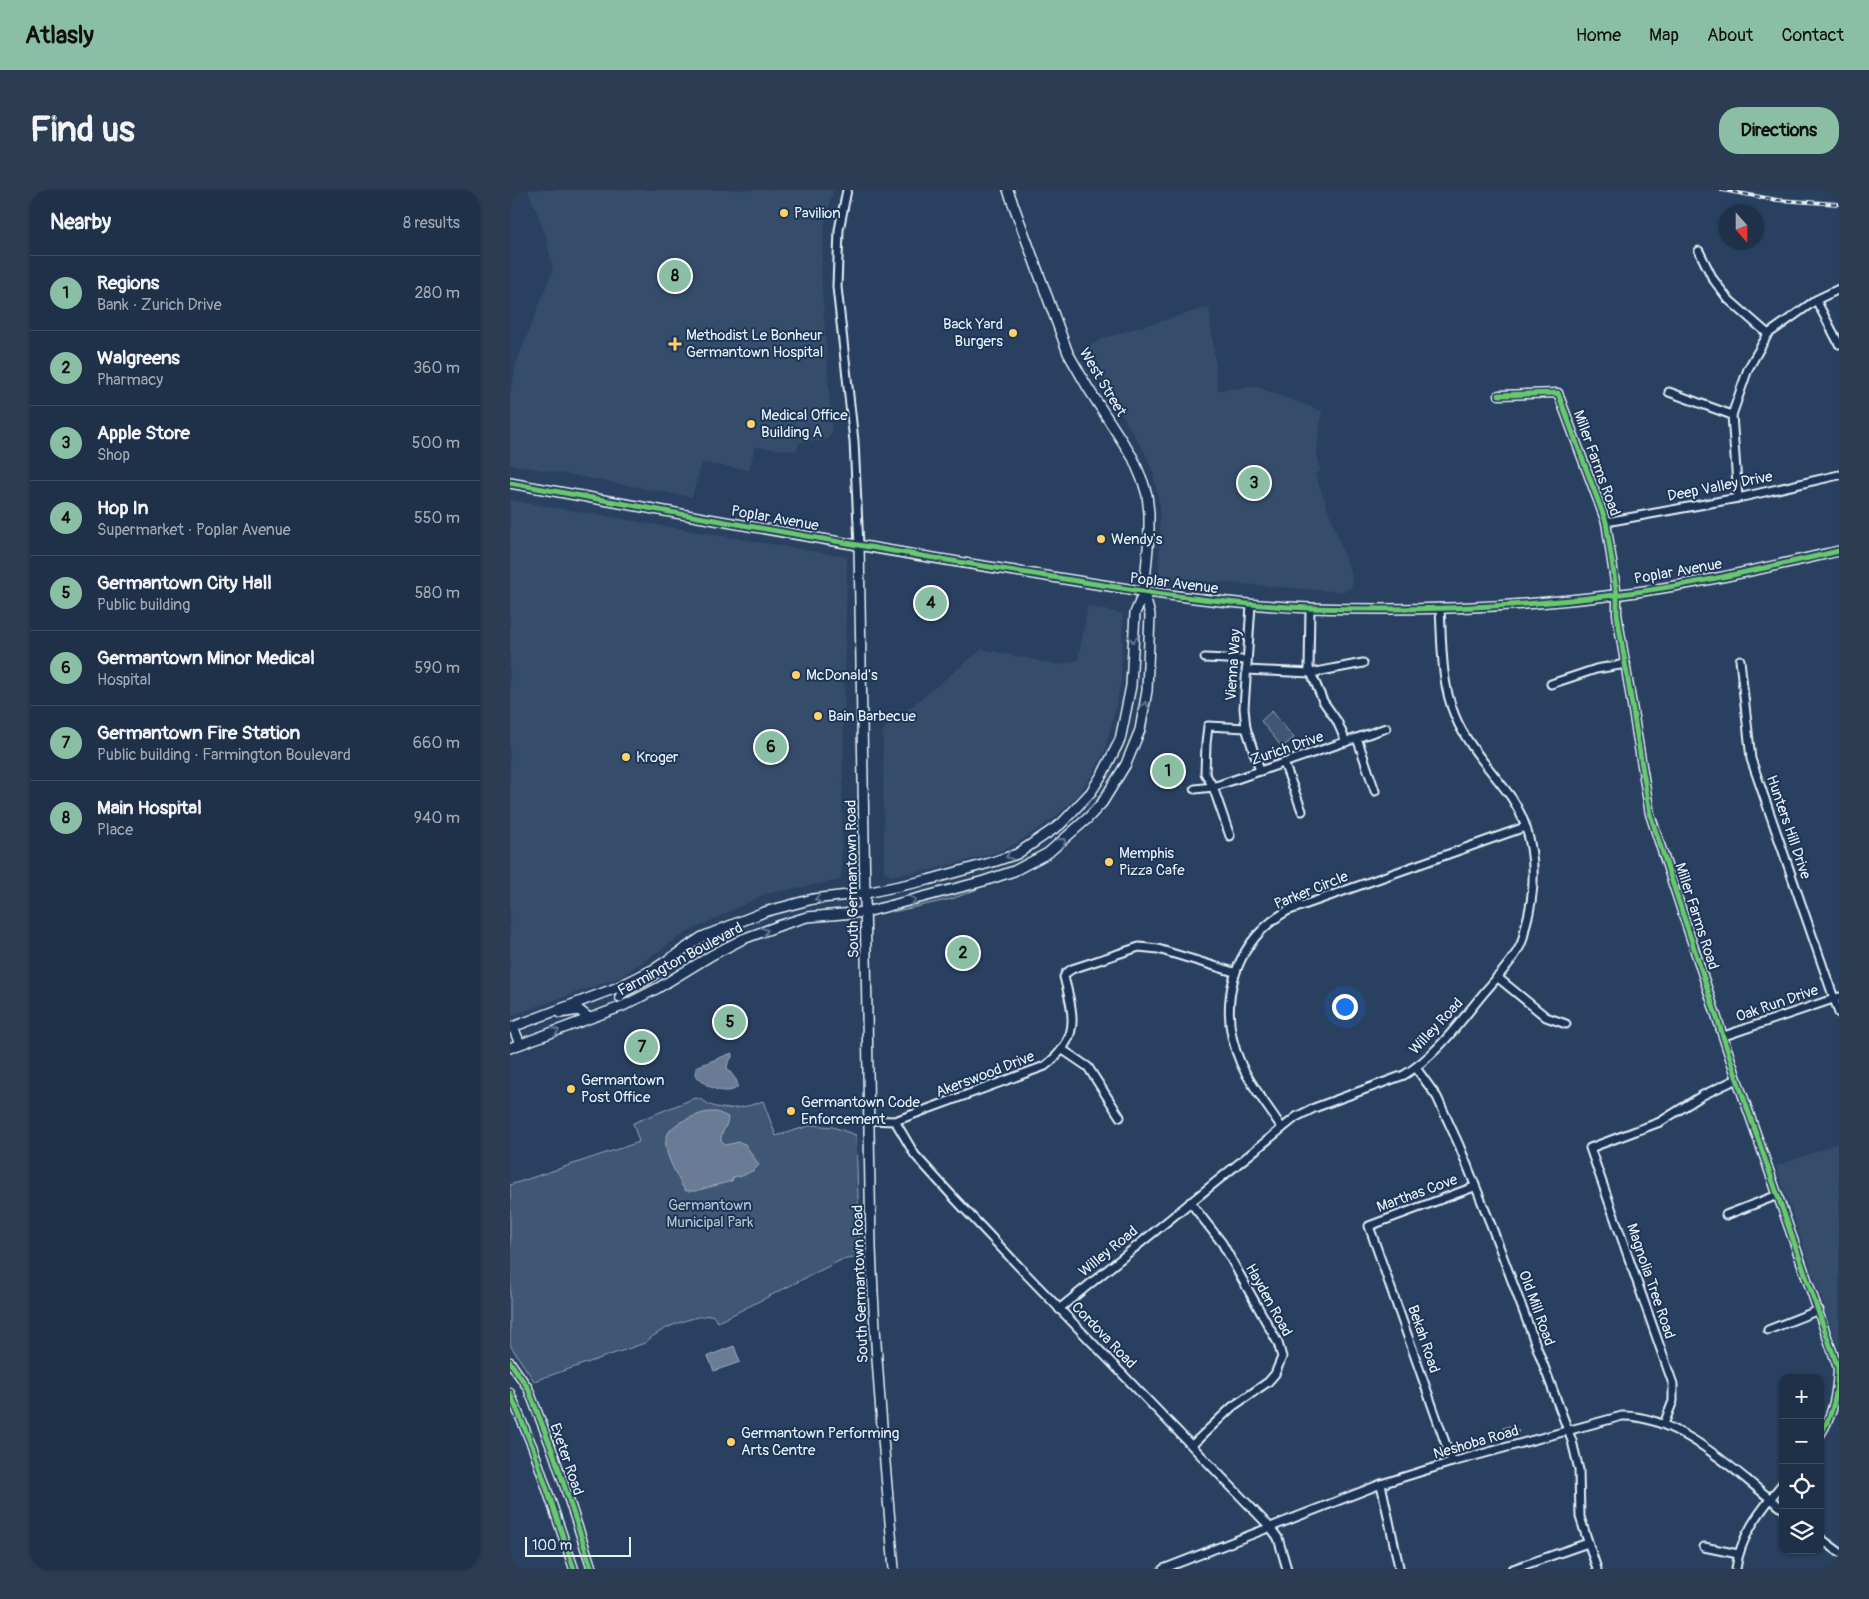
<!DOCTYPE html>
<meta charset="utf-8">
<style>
body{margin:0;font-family:Pangolin,sans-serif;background:#2c3c53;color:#f1f3f6}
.controls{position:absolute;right:15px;bottom:15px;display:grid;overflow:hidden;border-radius:10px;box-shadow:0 1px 4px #0004}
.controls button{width:45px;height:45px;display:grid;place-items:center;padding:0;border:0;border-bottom:1px solid #3c4b61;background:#1f3049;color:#f1f3f6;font:25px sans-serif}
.compass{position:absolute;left:1209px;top:15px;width:45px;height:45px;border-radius:50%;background:#1f3049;box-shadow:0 1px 4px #0004;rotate:159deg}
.scale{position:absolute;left:15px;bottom:12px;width:106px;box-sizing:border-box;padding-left:5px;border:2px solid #e8f1f8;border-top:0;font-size:14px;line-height:18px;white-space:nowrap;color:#e8f1f8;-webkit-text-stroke:4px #1d3557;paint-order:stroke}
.you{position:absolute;left:834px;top:816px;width:18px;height:18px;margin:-12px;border:4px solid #fff;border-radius:50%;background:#1a73e8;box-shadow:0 0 0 8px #1a73e833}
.badge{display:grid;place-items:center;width:32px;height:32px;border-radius:50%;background:#8abfa5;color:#111;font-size:16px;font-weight:700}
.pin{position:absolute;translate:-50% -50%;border:2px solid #fff;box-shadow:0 1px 5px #0006}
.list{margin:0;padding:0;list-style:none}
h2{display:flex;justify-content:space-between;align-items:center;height:65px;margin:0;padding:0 20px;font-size:21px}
h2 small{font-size:16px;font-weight:400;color:#a1a9b4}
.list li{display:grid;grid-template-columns:32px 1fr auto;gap:15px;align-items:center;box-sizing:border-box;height:75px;padding:0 20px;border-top:1px solid #3c4b61}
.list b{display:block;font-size:19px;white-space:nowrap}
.list p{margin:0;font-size:16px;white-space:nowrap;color:#a1a9b4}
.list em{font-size:16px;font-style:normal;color:#a1a9b4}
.icon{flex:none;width:28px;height:28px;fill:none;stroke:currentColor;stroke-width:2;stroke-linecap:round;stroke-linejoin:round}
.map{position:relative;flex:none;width:1329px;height:1379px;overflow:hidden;border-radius:20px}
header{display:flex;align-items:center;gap:30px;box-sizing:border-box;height:70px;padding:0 25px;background:#8abfa5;color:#111}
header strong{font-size:24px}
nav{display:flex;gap:28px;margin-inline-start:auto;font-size:18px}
.intro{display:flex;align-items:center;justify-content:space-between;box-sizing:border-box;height:120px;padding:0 30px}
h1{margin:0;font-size:35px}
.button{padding:12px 22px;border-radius:20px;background:#8abfa5;color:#111;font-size:18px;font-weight:700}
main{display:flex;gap:30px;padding:0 30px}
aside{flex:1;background:#1f3049;border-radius:20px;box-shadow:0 1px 4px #0004}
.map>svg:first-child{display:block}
.built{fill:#364d6b}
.green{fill:#415774;stroke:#94a4b6}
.water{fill:#6b7c95;stroke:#9dabbd}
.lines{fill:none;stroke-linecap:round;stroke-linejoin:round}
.minor-casing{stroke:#e8f1f8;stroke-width:11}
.major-casing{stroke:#e8f1f8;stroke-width:12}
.minor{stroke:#1d3557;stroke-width:7}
.major{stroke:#1d3557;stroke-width:9}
.rail-casing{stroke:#e8f1f8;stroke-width:4}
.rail{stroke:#1d3557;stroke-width:2;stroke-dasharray:5.5;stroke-linecap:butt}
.cycleway-casing{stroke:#1d3557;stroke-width:8}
.cycleway{stroke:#67ca6e;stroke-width:5}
.oneway{stroke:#64778f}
.poi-dot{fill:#ffd166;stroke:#1d3557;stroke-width:2}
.labels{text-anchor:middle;stroke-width:4;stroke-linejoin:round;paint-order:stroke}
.poi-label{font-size:15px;fill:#e8f1f8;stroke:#1d3557;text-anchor:start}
.street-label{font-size:15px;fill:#e8f1f8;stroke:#1d3557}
.park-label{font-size:15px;fill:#b6c3d0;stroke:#1d3557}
</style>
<header>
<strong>Atlasly</strong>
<nav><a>Home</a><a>Map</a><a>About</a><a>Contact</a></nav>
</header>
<div class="intro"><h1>Find us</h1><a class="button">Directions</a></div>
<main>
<aside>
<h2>Nearby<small>8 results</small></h2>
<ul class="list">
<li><span class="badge">1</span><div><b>Regions</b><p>Bank · Zurich Drive</p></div><em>280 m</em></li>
<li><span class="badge">2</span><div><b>Walgreens</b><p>Pharmacy</p></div><em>360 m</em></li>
<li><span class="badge">3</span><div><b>Apple Store</b><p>Shop</p></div><em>500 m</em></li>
<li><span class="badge">4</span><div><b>Hop In</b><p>Supermarket · Poplar Avenue</p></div><em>550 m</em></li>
<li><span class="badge">5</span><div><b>Germantown City Hall</b><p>Public building</p></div><em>580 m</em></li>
<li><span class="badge">6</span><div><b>Germantown Minor Medical</b><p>Hospital</p></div><em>590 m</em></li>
<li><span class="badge">7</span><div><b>Germantown Fire Station</b><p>Public building · Farmington Boulevard</p></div><em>660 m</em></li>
<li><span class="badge">8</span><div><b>Main Hospital</b><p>Place</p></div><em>940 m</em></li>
</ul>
</aside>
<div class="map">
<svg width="1329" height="1379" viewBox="0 0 1329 1379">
<rect width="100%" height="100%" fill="#294061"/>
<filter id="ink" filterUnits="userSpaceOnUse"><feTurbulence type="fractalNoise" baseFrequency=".02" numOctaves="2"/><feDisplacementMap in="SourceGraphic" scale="10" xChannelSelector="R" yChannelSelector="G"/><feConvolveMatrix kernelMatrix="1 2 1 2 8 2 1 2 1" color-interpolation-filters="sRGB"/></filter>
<g filter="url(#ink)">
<g class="built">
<polygon points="18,0 323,0 314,39 311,84 322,243 317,250 290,252 286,261 245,257 239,280 192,273 182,307 0,274 0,207 7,171 43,79 36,46"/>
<polygon points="699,117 708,200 747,197 812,221 807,261 810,281 805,284 841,383 843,391 841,398 833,402 656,388 650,383 649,379 650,316 643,283 635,263 573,160 593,148"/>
<polygon points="0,310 337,367 331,690 255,704 174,744 110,787 0,826"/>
<polygon points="578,416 613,424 611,490 605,520 594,563 580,588 565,608 546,626 509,652 488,662 455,671 420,680 381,686 374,681 373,540 472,459 549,475 568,470"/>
<polygon points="1329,953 1329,1159 1266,976"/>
</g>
<g class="green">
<polygon points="762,521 784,548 772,557 751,531"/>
<polygon points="467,697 468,699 442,709 383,722 383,720"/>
<path d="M185 908C192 909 195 912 200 915 217 922 237 917 253 911L266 946 302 935 323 937 346 945 350 1067 331 1070 208 1132 202 1125C180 1127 151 1137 135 1153L24 1191 0 1155V995L129 952 123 933Z"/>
<polygon points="999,1236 1008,1240 1009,1242 983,1249 982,1246 984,1241"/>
</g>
<g class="water">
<path d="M222 863V867L218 873 217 878 227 891V898C214 906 195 897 186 885V877Z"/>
<path d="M199 922H207L218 927C218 937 210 942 211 951L215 955 229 952 235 954 249 975 244 980 230 987 226 986 223 988 222 991 185 1001H176L172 996C160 970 140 944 177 929 184 926 191 923 199 922Z"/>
<polygon points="224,1156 230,1172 204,1181 198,1166"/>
</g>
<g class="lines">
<defs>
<g id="minor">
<polyline points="337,0 329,40 327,97 344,251 349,356"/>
<polyline points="1189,61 1203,89 1218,109 1258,144"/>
<polyline points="1306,110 1329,154"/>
<polyline points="1159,202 1222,225"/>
<path d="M989 205 1048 203 1096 332 1107 405V424L1140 624 1227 889 1328 1178C1327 1203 1324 1223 1310 1245"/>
<polyline points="1228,308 1222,225 1238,179 1258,144 1306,110 1329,99"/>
<polyline points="1096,332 1228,308 1329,285"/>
<polyline points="741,415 734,518 736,538 750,581"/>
<polyline points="800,418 799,478 813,511 827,531 836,552"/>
<polyline points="695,468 737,470"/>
<polyline points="1230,470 1241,569 1329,823"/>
<polyline points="736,480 801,483 853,473"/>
<polyline points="1041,494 1086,479 1116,474"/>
<polyline points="847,548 865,601"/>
<polyline points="774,573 792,621"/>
<polyline points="685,599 703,597 876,538"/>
<polyline points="720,646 703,597 695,583 696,554 698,536 736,538"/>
<polyline points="987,787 1036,827 1056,834"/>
<polyline points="1214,846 1329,807"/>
<polyline points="553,860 578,877 610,927"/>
<polyline points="906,878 927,907 949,955 981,1035 1062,1251 1069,1280 1070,1327 1087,1379"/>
<path d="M358 930 385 931 535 876C571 848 564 826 554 787L556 783 562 779 629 757 648 759 724 782"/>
<polyline points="385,931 405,965 445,1009 517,1085 760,1337 768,1348 777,1379"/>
<path d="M772 938C759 918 740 894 731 874 706 817 722 753 777 721L1015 637"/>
<polyline points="680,1012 712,1053 768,1153 772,1167 765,1184 758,1192 722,1217 682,1255"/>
<polyline points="1216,1025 1268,1005"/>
<path d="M549 1119 786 927 804 918 894 885C927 865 949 833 973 804 984 791 1003 771 1010 756 1013 751 1014 744 1015 738 1028 695 1027 646 1001 607 982 581 957 556 945 526 931 493 932 454 930 418"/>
<polyline points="1258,1140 1309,1120"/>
<polyline points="0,1172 18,1198 44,1265 82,1379"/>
<polyline points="0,1203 23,1258 64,1379"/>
<polyline points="1154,1234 1163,1211 1163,1194 1080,958 1150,932 1193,905 1227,889"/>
<polyline points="942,1272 859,1036 964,997"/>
<polyline points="871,1294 889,1377"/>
<polyline points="1310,1348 1329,1362"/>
<polyline points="1194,1357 1228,1364"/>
<path d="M653 1379 871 1294 942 1272 1112 1226C1170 1225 1229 1285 1273 1319"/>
<polyline points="1003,1379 1078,1353"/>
<path d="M1226 1379C1230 1345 1252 1319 1273 1293"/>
</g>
<g id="major">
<path d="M0 293C164 323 328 353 492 379 595 395 697 414 800 418 902 421 1003 418 1104 405 1179 396 1255 378 1329 361"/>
<path d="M349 356 361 1057C365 1165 375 1272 384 1379"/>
<polyline points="110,807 112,803 138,789 147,782"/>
<polyline points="50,823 69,820 79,828"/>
<polyline points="3,837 10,854"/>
<polyline points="0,838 106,798 146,778 192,747 254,722 303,709 356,703 418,690 483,672 507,664 551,634 581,602 593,583 610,550 621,496 625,423 634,402 639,347 639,323 637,305 633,292 623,268 578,198 558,163 498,0"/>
<polyline points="0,858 113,816 148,798 202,765 233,749 271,735 297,727 356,722 474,691 504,681 538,663 578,628 592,613 616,574 630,540 637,501 640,425 634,402"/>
</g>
</defs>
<use href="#minor" class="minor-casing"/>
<use href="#major" class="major-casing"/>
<use href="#minor" class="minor"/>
<use href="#major" class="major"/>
<defs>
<polyline id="rail" points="1212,0 1267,10 1329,14"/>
</defs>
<use href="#rail" class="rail-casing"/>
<use href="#rail" class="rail"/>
<defs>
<g id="cycleway">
<path d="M989 205 1048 203 1096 332 1107 405V424L1140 624 1227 889 1328 1178C1327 1203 1324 1223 1310 1245"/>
<path d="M0 293C164 323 328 353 492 379 595 395 697 414 800 418 902 421 1003 418 1104 405 1179 396 1255 378 1329 361"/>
<polyline points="0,1172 18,1198 44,1265 82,1379"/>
<polyline points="0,1203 23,1258 64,1379"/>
</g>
</defs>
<use href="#cycleway" class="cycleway-casing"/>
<use href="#cycleway" class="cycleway"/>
</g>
<defs><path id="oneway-chevron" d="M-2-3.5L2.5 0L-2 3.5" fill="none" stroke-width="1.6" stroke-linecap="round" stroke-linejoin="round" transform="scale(1.25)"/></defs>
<g class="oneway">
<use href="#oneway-chevron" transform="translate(623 449) rotate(93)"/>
<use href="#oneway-chevron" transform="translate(635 515) rotate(-80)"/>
<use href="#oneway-chevron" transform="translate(553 651) rotate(-40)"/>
<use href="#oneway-chevron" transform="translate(499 666) rotate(160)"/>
<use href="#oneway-chevron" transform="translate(308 709) rotate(172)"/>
<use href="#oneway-chevron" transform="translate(403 710) rotate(-15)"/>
<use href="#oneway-chevron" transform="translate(255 741) rotate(-21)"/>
<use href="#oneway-chevron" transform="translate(46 841) rotate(-20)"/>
</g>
</g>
<g class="poi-dot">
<circle cx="274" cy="23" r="5"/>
<circle cx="503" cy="143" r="5"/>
<path d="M162.5 146.5h5v5h5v5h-5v5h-5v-5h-5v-5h5z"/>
<circle cx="241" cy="234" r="5"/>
<circle cx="591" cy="349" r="5"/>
<circle cx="286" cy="485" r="5"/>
<circle cx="308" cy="526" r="5"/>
<circle cx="116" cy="567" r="5"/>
<circle cx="599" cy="672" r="5"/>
<circle cx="61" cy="899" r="5"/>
<circle cx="281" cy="921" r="5"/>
<circle cx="221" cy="1252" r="5"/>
</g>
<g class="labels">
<g class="poi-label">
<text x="284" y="28">Pavilion</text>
<text x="493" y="139" text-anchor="end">Back Yard<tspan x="493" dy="17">Burgers</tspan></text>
<text x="176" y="150">Methodist Le Bonheur<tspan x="176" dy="17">Germantown Hospital</tspan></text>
<text x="251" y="230">Medical Office<tspan x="251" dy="17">Building A</tspan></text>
<text x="601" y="354">Wendy's</text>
<text x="296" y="490">McDonald's</text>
<text x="318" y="531">Bain Barbecue</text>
<text x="126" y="572">Kroger</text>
<text x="609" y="668">Memphis<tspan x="609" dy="17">Pizza Cafe</tspan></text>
<text x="71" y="895">Germantown<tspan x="71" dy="17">Post Office</tspan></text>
<text x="291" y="917">Germantown Code<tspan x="291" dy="17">Enforcement</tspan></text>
<text x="231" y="1248">Germantown Performing<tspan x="231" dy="17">Arts Centre</tspan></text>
</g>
<g class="street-label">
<text transform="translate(593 192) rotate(59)" y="5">West Street</text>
<text transform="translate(1087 273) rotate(70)" y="5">Miller Farms Road</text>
<text transform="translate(1210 296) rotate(-11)" y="5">Deep Valley Drive</text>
<text transform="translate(265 328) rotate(10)" y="5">Poplar Avenue</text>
<text transform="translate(1168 381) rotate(-10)" y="5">Poplar Avenue</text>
<text transform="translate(664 393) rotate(7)" y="5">Poplar Avenue</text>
<text transform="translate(723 475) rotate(-86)" y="5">Vienna Way</text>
<text transform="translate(777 558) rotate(-19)" y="5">Zurich Drive</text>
<text transform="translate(1279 637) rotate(71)" y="5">Hunters Hill Drive</text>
<text transform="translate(342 689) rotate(-91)" y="5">South Germantown Road</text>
<text transform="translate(801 700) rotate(-22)" y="5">Parker Circle</text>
<text transform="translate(1187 726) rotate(72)" y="5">Miller Farms Road</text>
<text transform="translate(170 769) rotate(-28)" y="5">Farmington Boulevard</text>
<text transform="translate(1267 813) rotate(-19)" y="5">Oak Run Drive</text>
<text transform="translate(926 836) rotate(-47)" y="5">Willey Road</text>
<text transform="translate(475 884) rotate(-21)" y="5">Akerswood Drive</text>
<text transform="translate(907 1003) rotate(-20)" y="5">Marthas Cove</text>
<text transform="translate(598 1061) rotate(-39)" y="5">Willey Road</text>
<text transform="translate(1141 1091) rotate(71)" y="5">Magnolia Tree Road</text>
<text transform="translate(350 1094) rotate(-92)" y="5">South Germantown Road</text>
<text transform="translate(759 1110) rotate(61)" y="5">Hayden Road</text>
<text transform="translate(1027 1118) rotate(70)" y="5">Old Mill Road</text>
<text transform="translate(594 1145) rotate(46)" y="5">Cordova Road</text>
<text transform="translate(914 1149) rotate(71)" y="5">Bekah Road</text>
<text transform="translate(966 1252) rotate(-16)" y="5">Neshoba Road</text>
<text transform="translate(57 1269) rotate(71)" y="5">Exeter Road</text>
</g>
<g class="park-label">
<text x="200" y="1020">Germantown<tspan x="200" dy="17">Municipal Park</tspan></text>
</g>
</g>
</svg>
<div class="controls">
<button>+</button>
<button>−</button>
<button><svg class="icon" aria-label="locate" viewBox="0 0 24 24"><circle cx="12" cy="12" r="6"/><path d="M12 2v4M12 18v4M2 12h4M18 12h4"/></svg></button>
<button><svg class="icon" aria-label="layers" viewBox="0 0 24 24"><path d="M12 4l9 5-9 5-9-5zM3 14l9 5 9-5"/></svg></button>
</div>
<svg class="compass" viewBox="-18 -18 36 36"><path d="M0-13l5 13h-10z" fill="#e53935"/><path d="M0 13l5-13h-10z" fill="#a1a9b4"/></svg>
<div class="scale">100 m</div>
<div class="you"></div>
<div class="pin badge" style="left:658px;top:581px">1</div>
<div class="pin badge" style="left:453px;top:763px">2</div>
<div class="pin badge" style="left:744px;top:293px">3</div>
<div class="pin badge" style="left:421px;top:413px">4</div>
<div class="pin badge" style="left:220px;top:832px">5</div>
<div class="pin badge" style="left:261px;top:557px">6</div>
<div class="pin badge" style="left:132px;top:857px">7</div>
<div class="pin badge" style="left:165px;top:86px">8</div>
</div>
</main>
